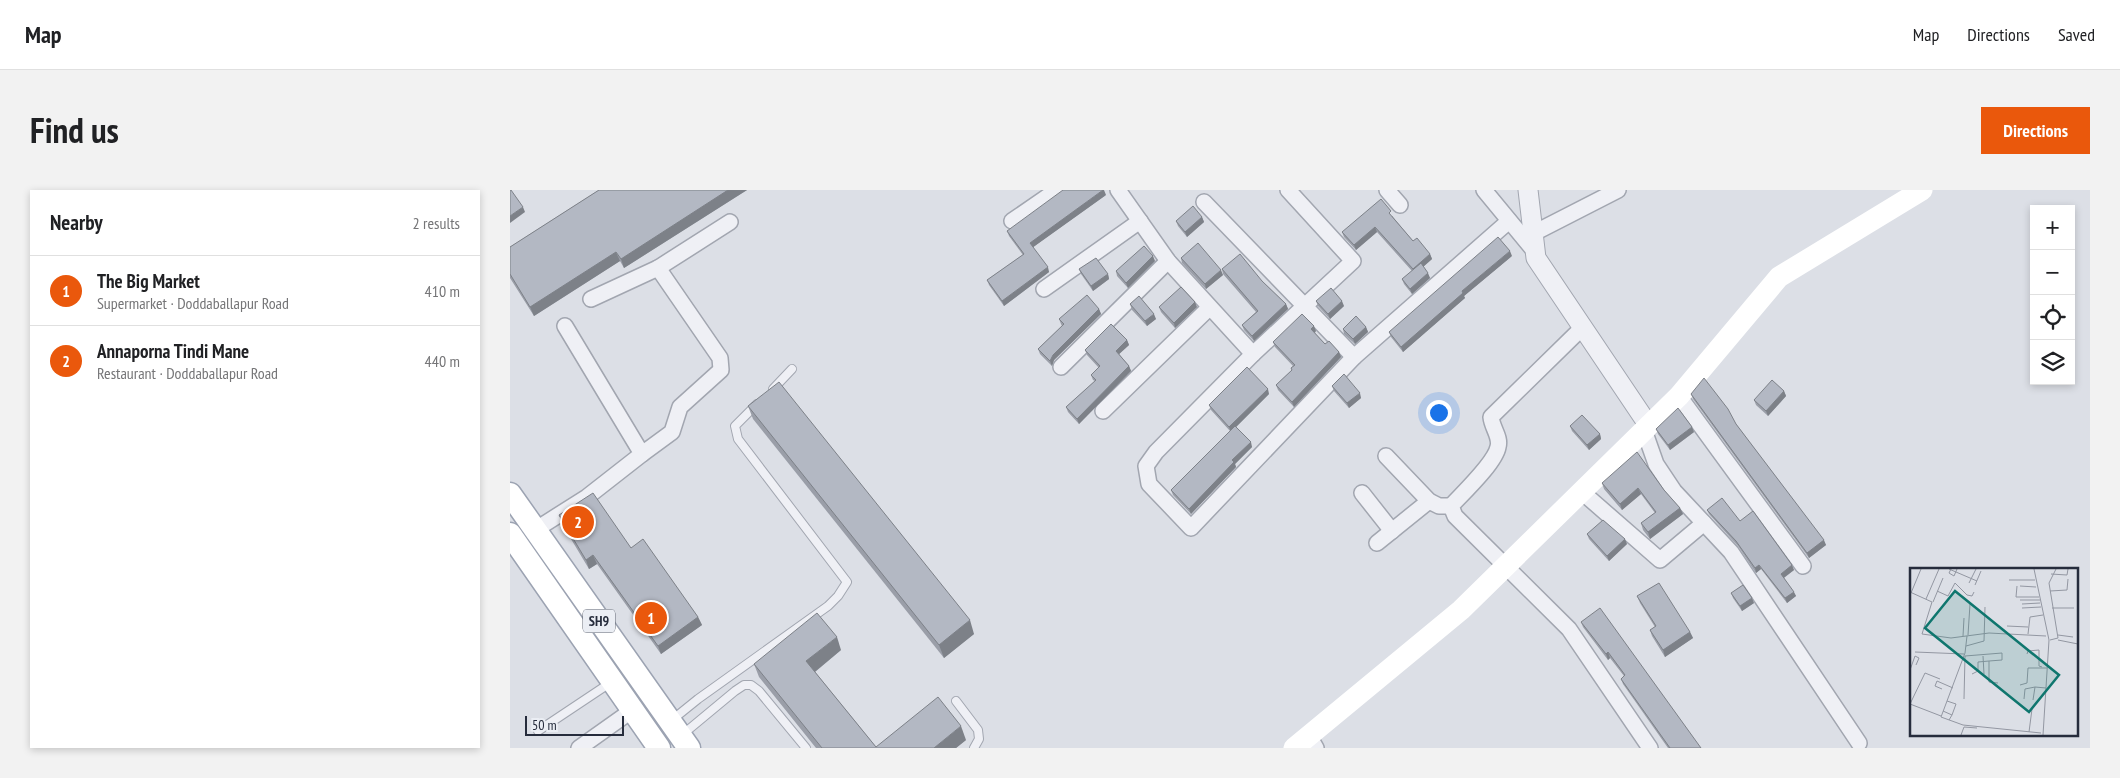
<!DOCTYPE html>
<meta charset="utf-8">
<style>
body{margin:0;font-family:"PT Sans Narrow",sans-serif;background:#f2f2f2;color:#202124}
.controls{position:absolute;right:15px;top:15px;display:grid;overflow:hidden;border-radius:0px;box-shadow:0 2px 8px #0003}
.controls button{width:45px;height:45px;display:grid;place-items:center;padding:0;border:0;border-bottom:1px solid #e0e0e0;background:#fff;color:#202124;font:25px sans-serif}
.scale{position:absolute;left:15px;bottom:12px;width:99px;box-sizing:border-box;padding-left:5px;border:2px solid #262c3c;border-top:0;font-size:14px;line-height:18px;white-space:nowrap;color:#262c3c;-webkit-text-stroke:4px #ebeef4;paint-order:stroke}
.you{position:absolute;left:928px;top:222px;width:18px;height:18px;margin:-12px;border:4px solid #fff;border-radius:50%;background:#1a73e8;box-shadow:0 0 0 8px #1a73e833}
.badge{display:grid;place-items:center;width:32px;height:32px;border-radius:50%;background:#ea580c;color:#fff;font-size:16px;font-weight:700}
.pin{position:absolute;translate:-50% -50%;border:2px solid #fff;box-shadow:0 1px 5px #0006}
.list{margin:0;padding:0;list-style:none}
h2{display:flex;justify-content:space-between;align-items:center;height:65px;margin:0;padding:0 20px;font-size:21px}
h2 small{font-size:16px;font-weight:400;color:#757577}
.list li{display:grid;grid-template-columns:32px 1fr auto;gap:15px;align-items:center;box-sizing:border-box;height:70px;padding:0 20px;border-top:1px solid #e0e0e0}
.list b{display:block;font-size:19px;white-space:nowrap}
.list p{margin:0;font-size:16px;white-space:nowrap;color:#757577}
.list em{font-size:16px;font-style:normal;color:#757577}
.icon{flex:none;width:28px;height:28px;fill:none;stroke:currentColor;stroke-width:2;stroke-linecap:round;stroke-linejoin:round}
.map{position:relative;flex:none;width:1580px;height:558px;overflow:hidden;border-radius:0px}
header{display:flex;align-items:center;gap:30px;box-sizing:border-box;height:70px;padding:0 25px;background:#fff;border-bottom:1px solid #e0e0e0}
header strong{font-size:24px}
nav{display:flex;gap:28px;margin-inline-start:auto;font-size:18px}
.intro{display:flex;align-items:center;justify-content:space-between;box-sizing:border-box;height:120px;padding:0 30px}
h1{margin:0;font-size:35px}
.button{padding:12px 22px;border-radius:0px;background:#ea580c;color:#fff;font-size:18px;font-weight:700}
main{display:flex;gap:30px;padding:0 30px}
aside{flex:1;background:#fff;border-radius:0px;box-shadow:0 2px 8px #0003}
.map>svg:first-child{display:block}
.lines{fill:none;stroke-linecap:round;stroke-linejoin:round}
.service-casing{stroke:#a2a6b0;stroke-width:10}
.minor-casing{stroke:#a2a6b0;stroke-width:18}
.tertiary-casing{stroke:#a2a6b0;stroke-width:21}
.primary-casing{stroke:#9ca3b2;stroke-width:25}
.service{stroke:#eff0f5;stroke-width:8}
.minor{stroke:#eff0f5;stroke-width:15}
.tertiary{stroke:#eff0f5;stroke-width:19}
.secondary{stroke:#fff;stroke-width:21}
.primary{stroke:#fff;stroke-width:22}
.wall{fill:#9a9ea8}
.shaded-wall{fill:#7d8188}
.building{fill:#b3b8c3;stroke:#7d8188}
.labels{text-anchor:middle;stroke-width:5;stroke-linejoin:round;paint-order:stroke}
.shield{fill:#ebeef4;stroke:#616673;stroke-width:1}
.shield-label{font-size:14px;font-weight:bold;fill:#262c3c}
.inset-road{fill:none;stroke:#9397a2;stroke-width:1}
.view{fill:#0f766e;fill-opacity:0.15;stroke:#0f766e;stroke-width:2.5}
.inset-edge{fill:none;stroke:#262c3c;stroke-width:2.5}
</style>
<header>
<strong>Map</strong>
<nav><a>Map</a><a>Directions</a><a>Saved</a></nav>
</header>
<div class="intro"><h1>Find us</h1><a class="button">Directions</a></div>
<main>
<aside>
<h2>Nearby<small>2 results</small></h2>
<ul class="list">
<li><span class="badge">1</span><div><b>The Big Market</b><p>Supermarket · Doddaballapur Road</p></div><em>410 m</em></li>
<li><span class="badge">2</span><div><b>Annaporna Tindi Mane</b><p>Restaurant · Doddaballapur Road</p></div><em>440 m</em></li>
</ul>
</aside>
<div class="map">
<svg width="1580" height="558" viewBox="0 0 1580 558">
<rect width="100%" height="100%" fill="#dcdfe6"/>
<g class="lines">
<defs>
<g id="service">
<polyline points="263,199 282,179"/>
<polyline points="446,511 468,540 469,549 464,558"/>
<polyline points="162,530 188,509 318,416 328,406 337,392 228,249 225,236 247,214"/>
<polyline points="28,541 100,493"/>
<polyline points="172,545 225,501 234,495 241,495 249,501 296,558"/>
</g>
<g id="minor">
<polyline points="608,0 658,71 743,164 843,71 778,0"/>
<polyline points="877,0 890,15"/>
<polyline points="974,0 1026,63"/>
<polyline points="694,12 844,167"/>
<polyline points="502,31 547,0"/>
<polyline points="1024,43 1108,0"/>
<polyline points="534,99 630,31"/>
<polyline points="81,109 148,78 220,32"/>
<path d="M1073 137 981 227C982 238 991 247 988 257 985 273 953 303 941 316L945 326 1059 439 1140 558"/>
<polyline points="743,164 646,262 636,276 639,294 681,338 844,167 999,31"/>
<polyline points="551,177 658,71"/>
<polyline points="1169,206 1293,376"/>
<polyline points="593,221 699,118"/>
<polyline points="1134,240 1146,274 1164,301 1221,362 1349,553"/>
<polyline points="132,264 162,242 170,217 211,180 210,168 148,78"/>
<polyline points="876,266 919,311 929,316 941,316"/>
<polyline points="1072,302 1150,370 1194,333"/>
<polyline points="852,303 882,341"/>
<polyline points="25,340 77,307 132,264 55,136"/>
<polyline points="867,353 919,311"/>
<polyline points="799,546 806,558"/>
<polyline points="69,558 124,519"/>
</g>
<polyline id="tertiary" points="1018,0 1026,68 1139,236"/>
<g id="primary">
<polyline points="0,304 179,558"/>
<polyline points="0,344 149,558"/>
</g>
</defs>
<use href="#service" class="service-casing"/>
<use href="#minor" class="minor-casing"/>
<use href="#tertiary" class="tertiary-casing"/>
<use href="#primary" class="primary-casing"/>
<use href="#service" class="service"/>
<use href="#minor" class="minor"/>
<use href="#tertiary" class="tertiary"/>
<polyline class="secondary" points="784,558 951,420 1169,206 1269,87 1412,0"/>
<use href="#primary" class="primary"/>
</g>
<g class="wall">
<polygon points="89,0 237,0 114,78 110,71 24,126 0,88 0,57"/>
<polygon points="596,5 523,57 539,82 494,116 479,95 477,90 513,65 499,46 497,41"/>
<polygon points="883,26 883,27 903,51 920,64 922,69 913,77 920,88 902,104 894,94 892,89 902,81 867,42 846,60 834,47 832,42"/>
<polygon points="692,27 694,32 677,47 668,36 666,31"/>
<polygon points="1002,66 954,106 955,108 893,162 881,147 879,142"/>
<polygon points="671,68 713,85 696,99 672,73"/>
<polygon points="645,71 618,98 607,86 606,81"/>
<polygon points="569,79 598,84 599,89 583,101 571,84"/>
<polygon points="712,79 752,91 776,114 778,119 744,151 734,140 732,135 746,122 713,84"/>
<polygon points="806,111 834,116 820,129 808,116"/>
<polygon points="620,114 646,129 637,136 622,120"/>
<polygon points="649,117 687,117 665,138 651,122"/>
<polygon points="589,119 591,124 544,170 542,176 530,164 528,159 552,136 551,134 549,129"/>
<polygon points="856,137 858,142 845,154 834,144 833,139"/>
<polygon points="806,141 805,143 815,154 829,162 831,167 784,217 768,200 766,195 782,180 781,178 783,176 765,157 763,152"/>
<polygon points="617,150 619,155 609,164 619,176 621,181 569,234 558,222 556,217 585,191 583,190 581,185 589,178 577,165 575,160"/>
<polygon points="822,196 851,208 839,218 824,201"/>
<polygon points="1274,201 1276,206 1258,226 1246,215 1244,210"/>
<polygon points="759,204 726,237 742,257 725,274 726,277 681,324 663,305 661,300 720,241 701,220 699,215"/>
<polygon points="1181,204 1226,234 1316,355 1299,368 1183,209"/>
<polygon points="238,216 464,444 434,468 243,229"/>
<polygon points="1060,236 1090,244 1091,249 1079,260 1062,241"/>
<polygon points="1146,239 1184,242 1160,260 1148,244"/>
<polygon points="1092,293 1154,300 1170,318 1173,324 1140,349 1133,340 1131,333 1145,323 1131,304 1112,320 1094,299"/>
<polygon points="1197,320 1230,331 1284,380 1274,388 1286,406 1277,413 1251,379 1246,383 1228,356 1199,324"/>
<polygon points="49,325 121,358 188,427 192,435 151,464 87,374 79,379 52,334"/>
<polygon points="1077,344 1117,354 1099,371 1079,349"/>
<polygon points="1221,403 1244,413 1232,421 1223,408"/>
<polygon points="1127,406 1180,442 1183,448 1155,467 1142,446 1140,440 1145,437 1130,413"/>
<polygon points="1071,432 1191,558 1158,558 1113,494 1111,489 1114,486 1100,468 1098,470 1073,437"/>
<polygon points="331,460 305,482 366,557 456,550 446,558 306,558 249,487 244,474"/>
</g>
<g class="shaded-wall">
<polygon points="218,0 237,0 114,78 111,69"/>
<polygon points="593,0 594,0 596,5 522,58 520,53"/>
<polygon points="13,17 15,22 0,33 0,26"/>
<polygon points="692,27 694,32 677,47 675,42"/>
<polygon points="865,37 867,42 846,60 844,55"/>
<polygon points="1000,61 1002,66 954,106 955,108 893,162 891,157 952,101"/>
<polygon points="106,62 110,71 24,126 20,117"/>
<polygon points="920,64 922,69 905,84 903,79"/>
<polygon points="643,66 645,71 618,98 616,93"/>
<polygon points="538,77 539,82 494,116 492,111"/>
<polygon points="711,80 713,85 696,99 695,94"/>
<polygon points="918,83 920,88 902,104 900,99"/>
<polygon points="598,84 599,89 583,101 581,96"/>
<polygon points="832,111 834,116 820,129 818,124"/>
<polygon points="685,112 687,117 665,138 664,133"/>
<polygon points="776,114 778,119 744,151 742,146"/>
<polygon points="589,119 591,124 544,170 542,176 540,171 543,165"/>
<polygon points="644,124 646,129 637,136 635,131"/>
<polygon points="804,136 806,141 803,144 801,139"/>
<polygon points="856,137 858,142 845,154 843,149"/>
<polygon points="617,150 619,155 607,166 606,161"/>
<polygon points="829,162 831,167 784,217 782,212"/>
<polygon points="619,176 621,181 569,234 567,229"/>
<polygon points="758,199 759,204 721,242 719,237"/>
<polygon points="1274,201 1276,206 1258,226 1256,221"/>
<polygon points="850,203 851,208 839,218 837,213"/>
<polygon points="1182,237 1184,242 1160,260 1158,255"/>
<polygon points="1090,244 1091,249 1079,260 1077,255"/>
<polygon points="741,252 742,257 725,274 726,277 681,324 679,319 722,270"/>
<polygon points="1128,298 1131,304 1112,320 1110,314"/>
<polygon points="1170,318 1173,324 1140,349 1138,342"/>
<polygon points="1115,349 1117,354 1099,371 1097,366"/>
<polygon points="1314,350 1316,355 1299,368 1297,363"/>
<polygon points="83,365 87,374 79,379 76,370"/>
<polygon points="1249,375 1251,379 1246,383 1245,378"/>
<polygon points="1282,375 1284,380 1272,389 1271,384"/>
<polygon points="1284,402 1286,406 1277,413 1275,408"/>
<polygon points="1242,408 1244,413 1232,421 1230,416"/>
<polygon points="188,427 192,435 151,464 148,456"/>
<polygon points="460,430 464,444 434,468 429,455"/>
<polygon points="1180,442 1183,448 1155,467 1153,460"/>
<polygon points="327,447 331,460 301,485 296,471"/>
<polygon points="1098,462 1100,468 1098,470 1096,464"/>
<polygon points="451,536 456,550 446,558 424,558"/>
</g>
<g class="building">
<polygon points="0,0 1,0 13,17 0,26"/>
<polygon points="89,0 218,0 111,69 106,62 20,117 0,84 0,57"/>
<polygon points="553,0 593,0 520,53 538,77 492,111 477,90 514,64 497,41"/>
<polygon points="871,9 881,21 879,23 903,51 907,48 920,64 903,79 865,37 844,55 832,42"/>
<polygon points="683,16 692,27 675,42 666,31"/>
<polygon points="988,47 1000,61 952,101 953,103 891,157 879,142"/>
<polygon points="688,53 711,80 695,94 671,68"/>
<polygon points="634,56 643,66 616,93 606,81"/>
<polygon points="730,64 752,91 776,114 742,146 732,135 748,121 712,79"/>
<polygon points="586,68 598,84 581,96 569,79"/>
<polygon points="911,73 918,83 900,99 892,89"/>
<polygon points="671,97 685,112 664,133 649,117"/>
<polygon points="821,98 832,111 818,124 806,111"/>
<polygon points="577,105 589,119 543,165 540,171 528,159 554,134 549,129"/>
<polygon points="629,106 644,124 635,131 620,114"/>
<polygon points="792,124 804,136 801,139 815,154 819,151 829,162 782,212 766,195 782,180 781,178 785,175 763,152"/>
<polygon points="846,126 856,137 843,149 833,139"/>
<polygon points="601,134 617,150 606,161 619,176 567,229 556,217 586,190 581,185 590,176 575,160"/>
<polygon points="737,177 758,199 719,237 699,215"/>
<polygon points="834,184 850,203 837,213 822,196"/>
<polygon points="1194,188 1218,219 1226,234 1314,350 1297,363 1181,204"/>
<polygon points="1262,190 1274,201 1256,221 1244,210"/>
<polygon points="269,192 460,430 429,455 238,216"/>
<polygon points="1168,218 1182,237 1158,255 1146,239"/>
<polygon points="1072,225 1090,244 1077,255 1060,236"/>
<polygon points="725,236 741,252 722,270 724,272 679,319 661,300"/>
<polygon points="1127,262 1154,300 1170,318 1138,342 1131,333 1146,322 1128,298 1110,314 1092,293"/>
<polygon points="83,303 121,358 133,349 188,427 148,456 83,365 76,370 49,325"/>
<polygon points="1212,308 1230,331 1243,321 1282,375 1271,384 1284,402 1275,408 1249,375 1245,378 1226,351 1197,320"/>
<polygon points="1093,330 1115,349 1097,366 1077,344"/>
<polygon points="1149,393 1180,442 1153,460 1140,440 1146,436 1127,406"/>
<polygon points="1233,395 1242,408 1230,416 1221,403"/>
<polygon points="1090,418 1191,558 1160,558 1111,489 1115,485 1098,462 1096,464 1071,432"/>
<polygon points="307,423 327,447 296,471 366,557 428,507 451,536 424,558 312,558 244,474"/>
</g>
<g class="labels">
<rect class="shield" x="73" y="419.5" width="32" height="23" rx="4"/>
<g class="shield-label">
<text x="89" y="436">SH9</text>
</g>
</g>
<g transform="translate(1400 378)">
<rect width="168" height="168" fill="#dcdfe6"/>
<path class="inset-road" d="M39 1 67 13M41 1 39 5 44 8 47 1M124 1 139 72 133 167M141 6 157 7 158 1M99 12H125M59 15 66 1M65 17 71 3M107 18 106 29H129M110 18 126 19M27 23 38 28 45 15 57 27 62 28 64 24M140 23 157 22 158 11M0 24 22 34 12 66 41 70 79 65 136 68M1 25 11 1M16 31 29 1M110 32H130M23 34 33 10M112 36 130 35M112 40 131 39M142 40H164M97 58 118 59M118 66 120 49 133 47M58 67 60 36M148 67 163 69M53 68 54 50M57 68 55 85 31 149 53 157 131 165M140 72 148 70 139 15 146 1M148 72 168 76M56 78 74 73 75 39M5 84 54 86M117 86 118 83 129 82V98L132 99M55 88 92 85V92L79 93M73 88 74 106M0 102 5 88 9 90 6 97M62 106 68 103V94L79 93V114L88 115M110 117 117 115 118 100H137M32 121 25 118 27 113 43 120M54 131 55 88M114 131 115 121 125 119M123 132 125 119 136 120M37 133 46 136 42 147M0 136 15 105 30 111M0 136 31 148M33 143 42 147 39 152M119 164 122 141M51 167 54 159 67 160"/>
<path class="view" d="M45 23 149 107 119 144 15 60Z"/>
<rect width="168" height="168" class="inset-edge"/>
</g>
</svg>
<div class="controls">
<button>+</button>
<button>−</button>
<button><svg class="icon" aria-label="locate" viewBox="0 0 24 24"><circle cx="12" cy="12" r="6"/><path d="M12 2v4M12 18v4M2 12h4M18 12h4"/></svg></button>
<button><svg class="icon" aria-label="layers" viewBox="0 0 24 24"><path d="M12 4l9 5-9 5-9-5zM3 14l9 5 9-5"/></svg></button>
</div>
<div class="scale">50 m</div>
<div class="you"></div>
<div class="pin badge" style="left:141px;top:428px">1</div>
<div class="pin badge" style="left:68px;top:332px">2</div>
</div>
</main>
